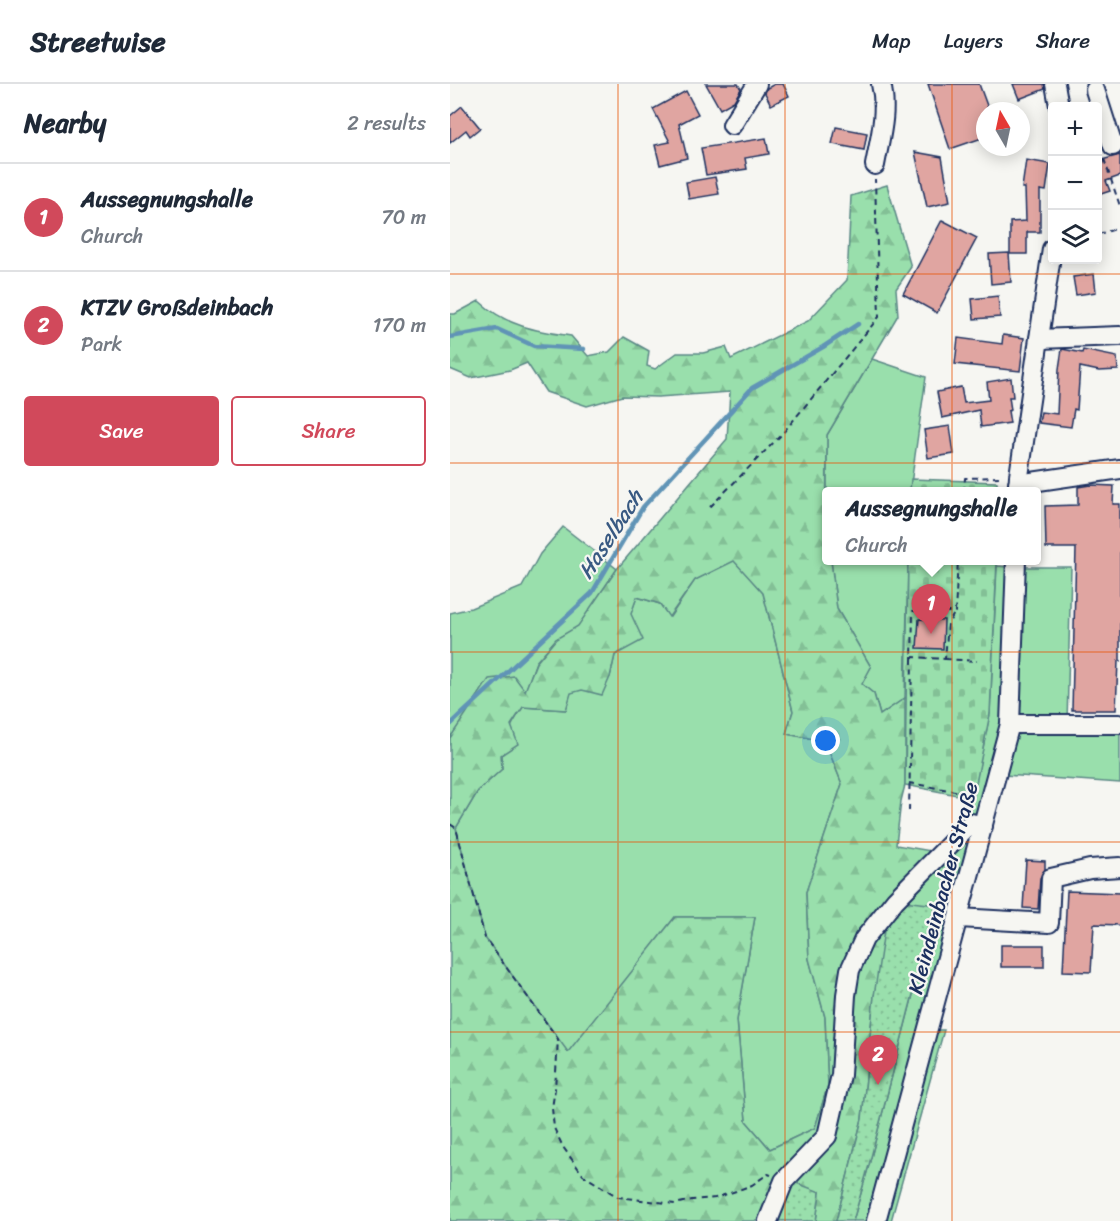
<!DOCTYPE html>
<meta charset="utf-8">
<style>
body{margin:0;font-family:Sriracha,sans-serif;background:#f2f2f3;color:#1f2937}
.controls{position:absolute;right:18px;top:18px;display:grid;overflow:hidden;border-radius:6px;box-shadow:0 3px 15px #0003}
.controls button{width:54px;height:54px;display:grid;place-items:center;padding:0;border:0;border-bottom:2px solid #e0e1e3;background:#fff;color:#1f2937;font:30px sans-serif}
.compass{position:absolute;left:526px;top:18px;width:54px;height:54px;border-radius:50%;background:#fff;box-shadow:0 3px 15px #0003;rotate:351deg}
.you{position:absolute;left:376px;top:657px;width:21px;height:21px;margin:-15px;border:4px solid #fff;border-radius:50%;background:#1a73e8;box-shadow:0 0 0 9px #1a73e833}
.badge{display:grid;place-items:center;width:39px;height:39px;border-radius:50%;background:#d1495b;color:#fff;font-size:20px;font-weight:700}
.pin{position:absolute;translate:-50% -50px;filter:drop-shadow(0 2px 3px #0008)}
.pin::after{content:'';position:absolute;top:32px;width:21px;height:18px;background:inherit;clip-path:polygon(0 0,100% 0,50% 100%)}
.popup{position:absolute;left:372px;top:403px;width:219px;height:78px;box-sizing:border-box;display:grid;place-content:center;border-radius:6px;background:#fff;filter:drop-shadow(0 2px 4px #0005);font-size:20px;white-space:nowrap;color:#747a83}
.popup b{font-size:22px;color:#1f2937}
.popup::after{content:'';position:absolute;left:50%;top:100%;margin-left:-12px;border:12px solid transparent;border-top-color:#fff}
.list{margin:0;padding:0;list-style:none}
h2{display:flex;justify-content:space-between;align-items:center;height:78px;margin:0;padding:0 24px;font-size:26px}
h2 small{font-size:20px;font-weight:400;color:#747a83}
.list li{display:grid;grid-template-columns:39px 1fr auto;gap:18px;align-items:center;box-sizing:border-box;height:108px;padding:0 24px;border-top:2px solid #e0e1e3}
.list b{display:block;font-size:22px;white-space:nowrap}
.list p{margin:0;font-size:20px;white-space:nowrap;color:#747a83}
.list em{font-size:20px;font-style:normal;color:#747a83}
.actions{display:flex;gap:12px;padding:18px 24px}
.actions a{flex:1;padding:14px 0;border:2px solid #d1495b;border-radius:6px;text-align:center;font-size:21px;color:#d1495b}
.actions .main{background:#d1495b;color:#fff}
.icon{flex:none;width:33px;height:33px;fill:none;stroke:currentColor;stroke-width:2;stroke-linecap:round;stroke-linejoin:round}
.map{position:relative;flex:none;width:670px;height:1137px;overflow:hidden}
header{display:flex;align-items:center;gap:36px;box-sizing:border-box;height:84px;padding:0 30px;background:#fff;border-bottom:2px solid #e0e1e3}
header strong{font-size:28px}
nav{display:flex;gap:33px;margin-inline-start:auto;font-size:21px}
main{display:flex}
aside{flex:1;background:#fff}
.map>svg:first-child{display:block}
.grass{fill:#99dfac;stroke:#5a8785;stroke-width:1.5}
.forest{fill:url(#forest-firs);stroke:#5a8785;stroke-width:1.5;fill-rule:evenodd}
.cemetery{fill:url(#cemetery-stones);stroke:#5a8785;stroke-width:1.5}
.park{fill:url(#park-dots);stroke:#5a8785;stroke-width:1.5}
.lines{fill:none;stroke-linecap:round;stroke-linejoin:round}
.stream{stroke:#6194b6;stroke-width:4.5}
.building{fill:#e0a5a1;stroke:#1b2f5e;stroke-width:1.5}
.minor-casing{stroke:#1b2f5e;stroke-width:22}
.path{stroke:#1b2f5e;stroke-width:2;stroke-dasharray:6 4.5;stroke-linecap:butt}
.minor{stroke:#f6f6f2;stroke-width:18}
.grid{fill:none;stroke:#e8590c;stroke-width:1.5;stroke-opacity:0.55}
.labels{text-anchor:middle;stroke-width:4.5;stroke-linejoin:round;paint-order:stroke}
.street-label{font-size:21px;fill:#1b2f5e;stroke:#f6f6f2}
.water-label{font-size:22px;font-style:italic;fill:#385982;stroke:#f6f6f2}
</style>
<header>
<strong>Streetwise</strong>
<nav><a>Map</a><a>Layers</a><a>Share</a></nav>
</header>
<main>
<aside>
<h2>Nearby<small>2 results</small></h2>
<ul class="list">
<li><span class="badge">1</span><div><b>Aussegnungshalle</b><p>Church</p></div><em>70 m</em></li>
<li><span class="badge">2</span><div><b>KTZV Großdeinbach</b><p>Park</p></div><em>170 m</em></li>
</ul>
<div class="actions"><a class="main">Save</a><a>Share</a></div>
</aside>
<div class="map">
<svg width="670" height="1137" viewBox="0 0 670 1137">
<defs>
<pattern id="forest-firs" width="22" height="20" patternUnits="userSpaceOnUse" patternTransform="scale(1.5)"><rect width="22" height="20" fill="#99dfac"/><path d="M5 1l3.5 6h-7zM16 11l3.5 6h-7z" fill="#83c096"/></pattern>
<pattern id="cemetery-stones" width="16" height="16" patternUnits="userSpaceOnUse" patternTransform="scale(1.5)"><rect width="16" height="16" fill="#99dfac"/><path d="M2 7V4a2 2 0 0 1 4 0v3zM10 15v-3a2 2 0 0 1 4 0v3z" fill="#83c096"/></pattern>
<pattern id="park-dots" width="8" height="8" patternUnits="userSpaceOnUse" patternTransform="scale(1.5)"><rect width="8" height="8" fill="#99dfac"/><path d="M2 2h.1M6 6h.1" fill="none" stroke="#83c096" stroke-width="1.8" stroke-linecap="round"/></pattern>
</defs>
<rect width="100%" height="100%" fill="#f6f6f2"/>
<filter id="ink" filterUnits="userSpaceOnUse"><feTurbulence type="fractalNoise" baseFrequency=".0167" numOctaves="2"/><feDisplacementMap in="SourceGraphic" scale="12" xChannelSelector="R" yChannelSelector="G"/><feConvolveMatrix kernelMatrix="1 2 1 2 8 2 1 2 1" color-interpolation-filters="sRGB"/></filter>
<g filter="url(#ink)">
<g class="grass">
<polygon points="422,275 476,293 460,407 377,408 377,351"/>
<polygon points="113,443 167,485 128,543 106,555 86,578 75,608 15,633 0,654 0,529 21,524 72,503 90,470"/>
<path d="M284 476 313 509 343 627 336 650 375 657 392 700 356 808 359 875 375 933 378 1001 365 1044 320 1065 296 1037 287 936 305 833H225L118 969 35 854 6 744 28 707 52 685C50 662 60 642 73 623L116 626 120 609 160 593 165 571 187 513 210 520 220 533 245 496Z"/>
<polygon points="381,477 458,477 455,614 430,631 424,610 411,600 421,583 387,525"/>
<polygon points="547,482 560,483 553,632 419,1137 403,1137 419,1081 486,822 445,816 516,744 540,630"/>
<polygon points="572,483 621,483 617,638 575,635 567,627"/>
<polygon points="571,642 670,644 670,699 554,691 560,651 569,649"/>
<polygon points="485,946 494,946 441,1137 432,1137"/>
</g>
<path class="forest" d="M437 101 461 183 446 205 448 231 377 351 376 476 381 477 387 525 421 583 412 600 424 610 430 631 455 614V701L451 717 446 761 492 769 445 816 424 912 412 1035 386 1137H366L370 1108 322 1137H0V654L39 595 64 592 75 607 86 579 106 555 128 542 167 485 277 355 280 308 208 313 172 312 137 322 96 308 77 279 60 286 21 294 0 285V230H5L29 217C56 242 86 247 121 252L138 272 159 268 174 253 199 267 197 282 205 285 227 269H253L276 263 281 275 358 237 397 196 401 112ZM284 477 313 509 343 627 336 650 375 657 392 700 356 808 359 875 375 933 378 1001 365 1044 320 1065 296 1037 287 936 305 833H225L118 968 35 854 6 744 28 707 52 685 51 671 68 660 61 641 73 623 116 626 121 609 132 606 152 611 160 593 165 571 193 556 181 530 187 513 210 520 219 533 245 496Z"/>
<g class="cemetery">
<polygon points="461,395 547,398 547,407 460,407"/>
<polygon points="458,477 547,477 540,630 523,714 455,701"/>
</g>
<g class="park">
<polygon points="445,816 486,821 419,1081 403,1137 386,1137 412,1035 424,912 434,847"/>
<polygon points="341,1097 370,1108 366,1137 322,1137"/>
</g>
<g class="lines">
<g class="stream">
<polyline points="0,253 47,245 84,262 134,265"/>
<polyline points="0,641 142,509 193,423 302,304 373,263 408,240"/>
</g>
</g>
<g class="building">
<polygon points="256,0 288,0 291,5 284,17 270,25"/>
<polygon points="325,0 333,0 339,12 321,21 315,9 317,4"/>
<polygon points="478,0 529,0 539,27 535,27 535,53 500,65"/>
<polygon points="563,0 594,0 595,5 569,15"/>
<polygon points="236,7 248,30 229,40 237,74 210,81 205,61 220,58 203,25"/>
<polygon points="12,22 30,44 20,52 16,46 0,59 0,32"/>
<polygon points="386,43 417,49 414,66 382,60"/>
<polygon points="316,54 319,70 295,74 297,85 256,91 251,64"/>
<polygon points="465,68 492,73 500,118 477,123"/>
<polygon points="670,71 670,92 656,97 660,107 648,111 648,77"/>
<polygon points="576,76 600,80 596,107 590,106 590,148 577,148 577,170 560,170 560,138 576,137 575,104 572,104"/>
<polygon points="265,93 269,110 239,115 236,98"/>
<polygon points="492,136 527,154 487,229 453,210"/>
<polygon points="559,169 561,198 541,200 539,170"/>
<polygon points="644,190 646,208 626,211 623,193"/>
<polygon points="548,212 550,233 524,235 522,215"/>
<polygon points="553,251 574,254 570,287 505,280 508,254 552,260"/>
<polygon points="612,265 632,269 633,266 667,273 668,286 649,287 630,283 627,326 624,325 621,343 589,339 591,328 607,330 609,285"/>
<polygon points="561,294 563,313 559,313 561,326 558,327 560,339 531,343 529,326 492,334 487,308 511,303 514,319 539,316 537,298"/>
<polygon points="500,342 504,370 478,374 474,346"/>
<polygon points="640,401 664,402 663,420 670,420 670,577 668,577 666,626 622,626 626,464 596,464 595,422 628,421 628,403"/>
<polygon points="469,535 494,536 493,565 467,564"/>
<polygon points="576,776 595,777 595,785 590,794 588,825 573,824"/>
<polygon points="617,807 670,809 670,841 644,840 641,888 613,887"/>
<rect x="551" y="861" width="43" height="22"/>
</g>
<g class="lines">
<defs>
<g id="minor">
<polyline points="605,0 609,22"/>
<polyline points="645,6 663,62"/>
<polyline points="282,41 307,0"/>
<path d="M425 81C430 54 438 27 431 0"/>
<polyline points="589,255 670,252"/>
<polyline points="568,400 670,385"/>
<polyline points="568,408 569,392 602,165"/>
<polyline points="560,640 670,640"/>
<polyline points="509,834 599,839 601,794 640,785 670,783"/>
<polyline points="318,1137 334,1097 377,1052 391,991 396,911 400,886 414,855 445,816 516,744 521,739 533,742"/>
<polyline points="426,1137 560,640 566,476"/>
</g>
</defs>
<use href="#minor" class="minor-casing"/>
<g class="path">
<polyline points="654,75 670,122"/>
<polyline points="648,150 670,144"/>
<polyline points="514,408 515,394 552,393"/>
<polyline points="260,423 332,350 429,233 425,95"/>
<polyline points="461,573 495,575 498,540 505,528"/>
<polyline points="495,575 527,577"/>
<polyline points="459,699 516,709"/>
<polyline points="459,727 463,527 505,528 508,476"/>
<polyline points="0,740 6,744 35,854 108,955 105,1005 102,1024 104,1044 113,1063 133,1091 168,1113 225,1120 242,1116 265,1114 286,1107 302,1101 318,1090 321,1091"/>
</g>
<use href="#minor" class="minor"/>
</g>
</g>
<path class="grid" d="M168 0V1137M335 0V1137M502 0V1137M0 190H670M0 379H670M0 568H670M0 758H670M0 948H670"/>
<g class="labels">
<g class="street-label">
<text transform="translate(493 804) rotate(-75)" y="7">Kleindeinbacher Straße</text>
</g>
<g class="water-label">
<text transform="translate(160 450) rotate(-57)" y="8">Haselbach</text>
</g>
</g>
</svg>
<div class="controls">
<button>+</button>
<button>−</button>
<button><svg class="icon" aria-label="layers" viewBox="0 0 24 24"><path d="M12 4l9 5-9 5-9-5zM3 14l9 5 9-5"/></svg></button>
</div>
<svg class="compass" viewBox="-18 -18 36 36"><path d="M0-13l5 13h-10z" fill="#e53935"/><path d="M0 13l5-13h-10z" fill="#747a83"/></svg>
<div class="you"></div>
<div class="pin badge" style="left:481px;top:550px">1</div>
<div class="popup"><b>Aussegnungshalle</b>Church</div>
<div class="pin badge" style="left:428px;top:1001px">2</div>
</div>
</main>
